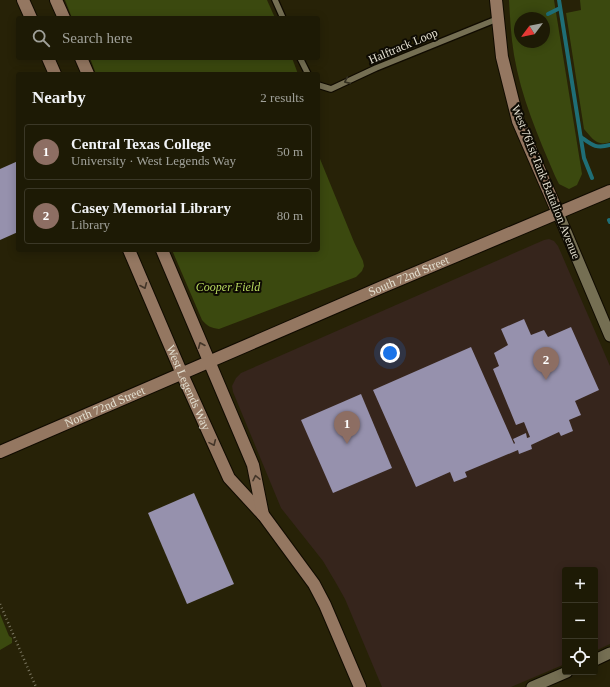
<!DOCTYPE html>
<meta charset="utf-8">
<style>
body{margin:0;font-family:"Times New Roman",serif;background:#2a2713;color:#f1f3f6}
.controls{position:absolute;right:12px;bottom:12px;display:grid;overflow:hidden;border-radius:4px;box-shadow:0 2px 10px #0003}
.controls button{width:36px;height:36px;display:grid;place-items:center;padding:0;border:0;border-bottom:1px solid #3b3827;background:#1d1a05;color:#f1f3f6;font:20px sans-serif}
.compass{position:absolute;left:514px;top:12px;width:36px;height:36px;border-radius:50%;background:#1d1a05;box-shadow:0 2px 10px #0003;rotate:238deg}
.you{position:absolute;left:390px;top:353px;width:14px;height:14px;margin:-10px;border:3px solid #fff;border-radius:50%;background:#1a73e8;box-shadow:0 0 0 6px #1a73e833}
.badge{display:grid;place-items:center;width:26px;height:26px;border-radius:50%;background:#f1a17c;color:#fff;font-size:13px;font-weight:700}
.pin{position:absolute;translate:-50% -33px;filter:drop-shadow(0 1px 2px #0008)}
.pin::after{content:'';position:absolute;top:21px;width:14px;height:12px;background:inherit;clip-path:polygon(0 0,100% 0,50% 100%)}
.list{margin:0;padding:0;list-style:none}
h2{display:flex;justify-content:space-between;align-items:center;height:52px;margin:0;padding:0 16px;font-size:17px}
h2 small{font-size:13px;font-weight:400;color:#a0a19a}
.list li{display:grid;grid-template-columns:26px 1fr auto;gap:12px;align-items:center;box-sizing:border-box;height:56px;margin:0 8px 8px;padding:0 8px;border:1px solid #3b3827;border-radius:4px}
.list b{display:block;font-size:15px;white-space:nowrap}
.list p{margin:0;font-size:13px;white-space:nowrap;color:#a0a19a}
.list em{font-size:13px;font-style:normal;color:#a0a19a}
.icon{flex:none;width:22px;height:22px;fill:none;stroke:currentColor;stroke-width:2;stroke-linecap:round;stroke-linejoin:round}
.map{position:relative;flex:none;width:610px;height:687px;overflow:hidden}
.search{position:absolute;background:#1d1a05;box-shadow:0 2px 10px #0003;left:16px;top:16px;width:304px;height:44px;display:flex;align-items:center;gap:10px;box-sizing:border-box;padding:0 14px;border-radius:4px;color:#a0a19a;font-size:15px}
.panel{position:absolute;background:#1d1a05;box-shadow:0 2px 10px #0003;left:16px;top:72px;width:304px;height:180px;border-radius:4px}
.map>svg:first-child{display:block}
.education{fill:#36251c}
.green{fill:#3b490f;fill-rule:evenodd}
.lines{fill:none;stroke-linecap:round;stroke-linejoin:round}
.stream{stroke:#1f6e76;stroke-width:4}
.building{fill:#9691ad}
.lane-casing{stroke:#100b00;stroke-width:8}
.street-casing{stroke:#100b00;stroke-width:13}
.secondary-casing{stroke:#100b00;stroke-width:14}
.path{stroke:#7b7761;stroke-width:2.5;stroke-dasharray:1 3;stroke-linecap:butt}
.lane{stroke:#756f53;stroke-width:5.5}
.street{stroke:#756f53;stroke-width:11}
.secondary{stroke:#947761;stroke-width:12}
.oneway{stroke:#322e1f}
.oneway2{stroke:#443629}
.labels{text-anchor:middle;stroke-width:4;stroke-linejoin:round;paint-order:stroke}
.street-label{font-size:12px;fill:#e3dfd0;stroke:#0e0b03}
.park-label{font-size:12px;font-style:italic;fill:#b9da5f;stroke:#0e0b03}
</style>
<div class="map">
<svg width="610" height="687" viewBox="0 0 610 687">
<rect width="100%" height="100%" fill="#272207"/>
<polygon class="education" points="549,239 554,241 558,246 610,366 610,644 595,651 595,570 565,570 565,664 511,687 382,687 345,599 336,583 323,561 281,508 233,392 232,386 236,378 241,373 544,240"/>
<g class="green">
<polygon points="65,0 267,0 275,18 72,18"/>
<path d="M509 0H554L582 174 577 185 569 189 559 184 555 176C538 136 521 97 514 55 511 37 510 18 509 0ZM520 18H544V42H520Z"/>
<path d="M580 0H610V142C597 147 592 138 584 129L566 13 581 10Z"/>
<polygon points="90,58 292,58 298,74 96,74"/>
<path d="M318 154 354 242 363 261 364 266 362 271 356 277 219 329C211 328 207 326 202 320L172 250H318Z"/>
<polygon points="0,614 9,636 12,638 12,643 0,650"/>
</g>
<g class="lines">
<g class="stream">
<polyline points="559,0 584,158 592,178"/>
<polyline points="548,14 560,8"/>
<path d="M581 137C592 145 596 149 610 145"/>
<polyline points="609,220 610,222"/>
</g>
</g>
<g class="building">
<polygon points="18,161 18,232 0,240 0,169"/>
<polygon points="524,319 531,335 544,330 548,337 571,327 599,390 575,401 581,415 569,420 573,431 561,436 559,432 531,445 532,449 519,454 518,450 465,472 467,477 454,482 450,472 416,487 373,390 471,347 514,444 515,443 513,439 526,433 527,438 530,437 524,422 516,425 493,369 499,366 494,353 508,345 501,329"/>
<polygon points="361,394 392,468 333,493 301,420"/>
<polygon points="194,493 234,584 187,604 148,513"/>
</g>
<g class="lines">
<defs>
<g id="lane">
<polyline points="275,0 283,18"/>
<polyline points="300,58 308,74"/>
<polyline points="318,85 331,89 376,68 497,19"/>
</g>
<g id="street">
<polyline points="558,213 610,336"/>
<polyline points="595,660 610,653"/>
<polyline points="532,687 567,672"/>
</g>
<g id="secondary">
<polyline points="23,0 31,18"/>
<polyline points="56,0 64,18"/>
<polyline points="496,0 502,57 518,121 558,213"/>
<polyline points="48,58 55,74"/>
<polyline points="81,58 88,74"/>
<path id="s1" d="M129 250 182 374 229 478 264 516 314 584 325 605 360 687"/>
<polyline points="162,250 253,465 263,515"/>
<path id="s2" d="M0 452 382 287 610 191"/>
</g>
</defs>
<use href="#lane" class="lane-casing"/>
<use href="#street" class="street-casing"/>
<use href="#secondary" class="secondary-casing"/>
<polyline class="path" points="0,604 36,687"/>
<use href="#lane" class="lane"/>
<use href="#street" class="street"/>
<use href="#secondary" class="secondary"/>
</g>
<defs><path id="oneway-chevron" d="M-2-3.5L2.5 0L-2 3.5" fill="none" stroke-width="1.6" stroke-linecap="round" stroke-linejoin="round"/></defs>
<use class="oneway" href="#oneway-chevron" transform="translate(347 81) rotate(156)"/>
<g class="oneway2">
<use href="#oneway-chevron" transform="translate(144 286) rotate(67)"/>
<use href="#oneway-chevron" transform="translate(201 345) rotate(-113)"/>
<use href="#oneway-chevron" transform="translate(213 443) rotate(66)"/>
<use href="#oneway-chevron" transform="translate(256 478) rotate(-102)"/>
</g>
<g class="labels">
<g class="street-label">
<text transform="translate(403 46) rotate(-23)" y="4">Halftrack Loop</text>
<text transform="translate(546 182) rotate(68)" y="4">West 761st Tank Battalion Avenue</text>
<text dy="4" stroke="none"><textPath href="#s2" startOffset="445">South 72nd Street</textPath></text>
<text dy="4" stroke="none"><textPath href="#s1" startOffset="150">West Legends Way</textPath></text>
<text dy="4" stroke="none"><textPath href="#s2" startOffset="114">North 72nd Street</textPath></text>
</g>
<g class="park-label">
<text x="228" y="291">Cooper Field</text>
</g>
</g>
</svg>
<div class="controls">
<button>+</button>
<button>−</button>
<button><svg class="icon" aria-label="locate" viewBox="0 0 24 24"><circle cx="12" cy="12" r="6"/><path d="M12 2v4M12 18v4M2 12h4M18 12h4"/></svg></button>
</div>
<svg class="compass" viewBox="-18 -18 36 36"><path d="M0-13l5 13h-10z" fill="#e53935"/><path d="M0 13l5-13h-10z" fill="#a0a19a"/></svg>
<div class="you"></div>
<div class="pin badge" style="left:347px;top:444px;background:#8d6e63">1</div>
<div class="pin badge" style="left:546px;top:380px;background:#8d6e63">2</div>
<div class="search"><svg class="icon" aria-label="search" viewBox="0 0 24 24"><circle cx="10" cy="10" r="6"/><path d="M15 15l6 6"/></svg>Search here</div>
<section class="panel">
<h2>Nearby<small>2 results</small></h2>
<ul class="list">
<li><span class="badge" style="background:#8d6e63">1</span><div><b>Central Texas College</b><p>University · West Legends Way</p></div><em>50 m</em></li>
<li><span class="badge" style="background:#8d6e63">2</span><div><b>Casey Memorial Library</b><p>Library</p></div><em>80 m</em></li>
</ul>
</section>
</div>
